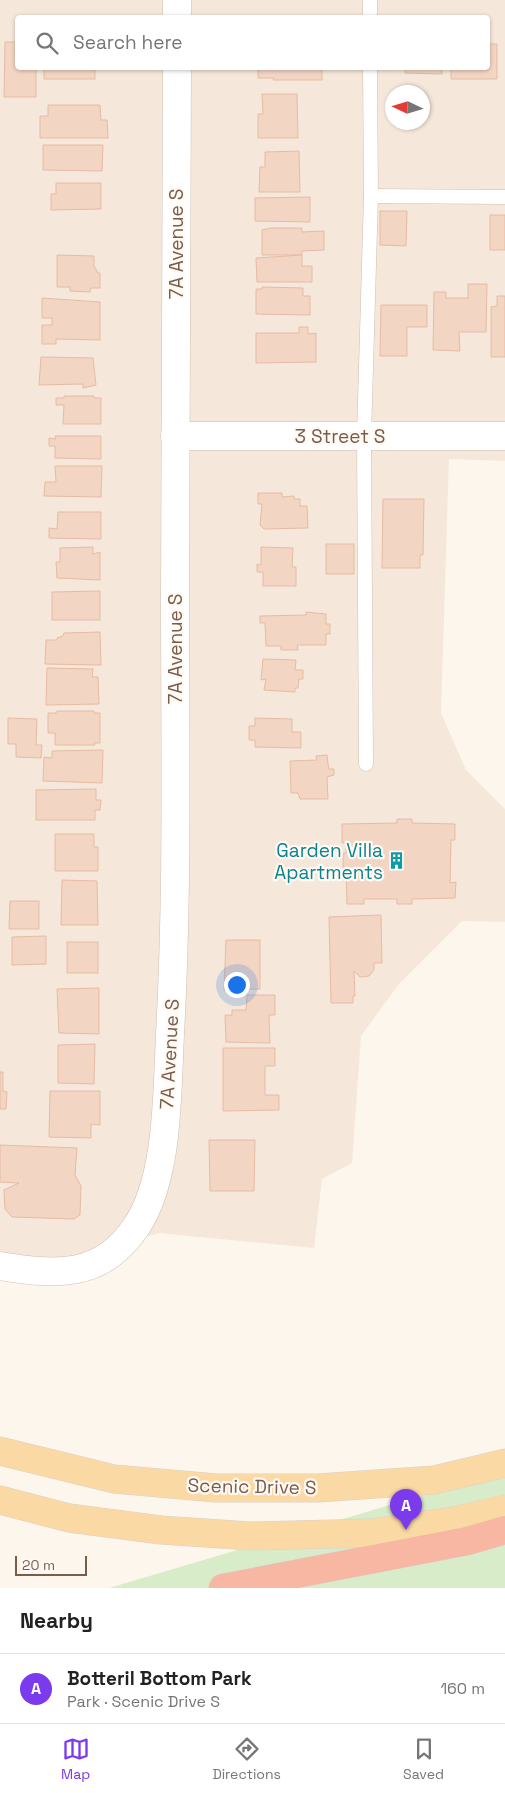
<!DOCTYPE html>
<meta charset="utf-8">
<style>
body{margin:0;font-family:"Space Grotesk",sans-serif;background:#f2f2f2;color:#222}
.compass{position:absolute;left:385px;top:85px;width:45px;height:45px;border-radius:50%;background:#fff;box-shadow:0 1px 4px #0004;rotate:274deg}
.scale{position:absolute;left:15px;bottom:12px;width:72px;box-sizing:border-box;padding-left:5px;border:2px solid #7a5c4d;border-top:0;font-size:14px;line-height:18px;white-space:nowrap;color:#7a5c4d;-webkit-text-stroke:4px #fffaf3;paint-order:stroke}
.you{position:absolute;left:236px;top:984px;width:18px;height:18px;margin:-12px;border:4px solid #fff;border-radius:50%;background:#1a73e8;box-shadow:0 0 0 8px #1a73e833}
.badge{display:grid;place-items:center;width:32px;height:32px;border-radius:50%;background:#7c3aed;color:#fff;font-size:16px;font-weight:700}
.pin{position:absolute;translate:-50% -41px;filter:drop-shadow(0 1px 2px #0008)}
.pin::after{content:'';position:absolute;top:26px;width:18px;height:15px;background:inherit;clip-path:polygon(0 0,100% 0,50% 100%)}
.list{margin:0;padding:0;list-style:none}
h2{display:flex;justify-content:space-between;align-items:center;height:65px;margin:0;padding:0 20px;font-size:21px}
h2 small{font-size:16px;font-weight:400;color:#767676}
.list li{display:grid;grid-template-columns:32px 1fr auto;gap:15px;align-items:center;box-sizing:border-box;height:70px;padding:0 20px;border-top:1px solid #e0e0e0}
.list b{display:block;font-size:19px;white-space:nowrap}
.list p{margin:0;font-size:16px;white-space:nowrap;color:#767676}
.list em{font-size:16px;font-style:normal;color:#767676}
.icon{flex:none;width:28px;height:28px;fill:none;stroke:currentColor;stroke-width:2;stroke-linecap:round;stroke-linejoin:round}
.map{position:relative;flex:none;width:505px;height:1588px;overflow:hidden}
.search{position:absolute;background:#fff;box-shadow:0 1px 4px #0004;left:15px;right:15px;top:15px;height:55px;display:flex;align-items:center;gap:12px;box-sizing:border-box;padding:0 18px;border-radius:5px;color:#767676;font-size:19px}
.sheet{height:135px;background:#fff}
nav{display:flex;justify-content:space-around;align-items:center;box-sizing:border-box;height:70px;border-top:1px solid #e0e0e0;background:#fff;font-size:14px;color:#767676}
nav a{display:grid;justify-items:center;gap:2px}
nav .on{color:#7c3aed}
.map>svg:first-child{display:block}
.residential{fill:#f5e8da;fill-rule:evenodd}
.green{fill:#d8ecc9}
.building{fill:#f3d5c3;stroke:#e6bba3}
.lines{fill:none;stroke-linecap:round;stroke-linejoin:round}
.service-casing{stroke:#d1beb0;stroke-width:15}
.minor-casing{stroke:#d1beb0;stroke-width:29}
.primary-casing{stroke:#dad1cd;stroke-width:29}
.motorway-casing{stroke:#dad1cd;stroke-width:29}
.service{stroke:#fff;stroke-width:14}
.minor{stroke:#fff;stroke-width:28}
.primary{stroke:#fbd9a5;stroke-width:28}
.motorway{stroke:#f7b7a3;stroke-width:28}
.labels{text-anchor:middle;stroke-width:4.5;stroke-linejoin:round;paint-order:stroke}
.street-label{font-size:19px;fill:#7a5c4d;stroke:#fffaf3}
.culture-label{font-size:19px;fill:#0d838f;stroke:#fffaf3;text-anchor:end}
</style>
<div class="map">
<svg width="505" height="1588" viewBox="0 0 505 1588">
<rect width="100%" height="100%" fill="#fdf6ec"/>
<path class="residential" d="M0 0H505V461L449 459 441 713 466 770 505 809V922L462 921 398 985 361 1036 352 1163 322 1179 314 1248 159 1233 0 1276ZM18 18H488V68H18ZM392 92H422V122H392Z"/>
<polygon class="green" points="505,1471 505,1588 109,1588"/>
<g class="building">
<polygon points="5,42 18,42 18,68 36,68 36,97 4,97"/>
<polygon points="488,44 497,44 497,79 451,79 451,68 488,68"/>
<rect x="44" y="68" width="51" height="11"/>
<polygon points="258,68 322,68 322,80 273,80 274,78 258,78"/>
<polygon points="405,68 442,68 442,74 405,73"/>
<polygon points="262,94 297,94 298,138 258,138 258,114 263,114"/>
<polygon points="48,105 100,105 101,120 107,120 108,138 40,138 40,116 48,116"/>
<polygon points="43,145 103,145 102,171 43,170"/>
<polygon points="299,151 300,192 259,192 260,167 265,167 265,152"/>
<polygon points="56,183 101,183 101,209 51,210 51,194 56,194"/>
<polygon points="310,197 310,222 255,221 255,198"/>
<polygon points="380,211 407,211 406,246 380,245"/>
<rect x="490" y="215" width="15" height="35"/>
<polygon points="271,228 302,228 302,232 324,231 324,250 302,251 302,255 262,255 262,230"/>
<polygon points="57,255 94,256 94,266 98,273 100,273 100,288 91,288 90,292 70,291 70,287 57,287"/>
<polygon points="302,255 302,266 312,266 312,282 257,282 256,258"/>
<polygon points="468,284 487,284 486,332 459,332 460,351 433,350 434,292 446,292 446,298 468,298"/>
<polygon points="262,287 303,288 303,296 310,296 310,315 256,314 256,289 262,289"/>
<polygon points="497,296 505,296 505,357 491,357 491,307 497,306"/>
<polygon points="42,298 100,302 100,340 56,339 56,344 42,344 42,325 52,325 52,318 42,318"/>
<polygon points="381,305 427,305 427,327 407,327 407,356 380,356"/>
<polygon points="299,327 308,327 308,334 316,333 316,362 256,363 256,333 299,333"/>
<polygon points="41,357 93,358 96,385 83,388 83,384 39,385"/>
<polygon points="64,396 94,396 94,398 101,398 101,424 63,424 64,405 56,405 56,398 64,398"/>
<polygon points="55,436 101,436 101,459 55,458 55,446 49,446 49,438 56,439"/>
<polygon points="55,466 102,466 101,497 44,496 45,482 56,482"/>
<polygon points="258,493 282,493 282,497 294,496 294,499 300,499 300,506 307,506 308,528 264,529 260,525 262,504 258,504"/>
<polygon points="383,499 424,499 423,555 420,555 420,568 382,568"/>
<polygon points="58,512 101,512 101,539 49,538 49,528 57,529"/>
<rect x="326" y="544" width="28" height="30"/>
<polygon points="93,547 93,554 100,552 100,580 57,578 56,562 60,562 60,548"/>
<polygon points="261,547 293,548 292,567 296,567 296,586 263,586 263,572 257,572 257,564 261,565"/>
<polygon points="100,591 100,620 52,620 52,592"/>
<polygon points="306,612 326,614 326,624 330,624 330,634 326,634 326,645 297,645 298,650 281,650 281,646 266,646 265,623 260,623 260,616 306,615"/>
<polygon points="100,632 101,665 45,664 46,640 57,640 57,638 63,636 64,633"/>
<polygon points="263,659 296,660 295,670 303,670 303,679 299,679 298,688 295,688 295,692 264,690 266,679 261,680"/>
<polygon points="47,668 93,669 92,677 98,677 99,704 46,705"/>
<polygon points="57,711 94,711 94,713 100,713 100,743 94,743 95,745 55,745 55,733 48,733 48,713 56,713"/>
<polygon points="8,718 37,719 36,745 42,745 41,758 16,757 16,744 8,744"/>
<polygon points="255,718 292,719 292,732 301,732 301,748 255,747 255,740 249,740 249,726 255,726"/>
<polygon points="103,750 102,783 43,781 44,757 52,758 52,751"/>
<polygon points="327,755 328,764 329,769 334,769 334,775 327,777 328,799 300,799 298,793 291,793 290,761 317,760 316,756"/>
<polygon points="96,789 96,800 101,800 100,810 95,810 95,820 36,820 36,790"/>
<polygon points="397,819 412,819 412,823 455,824 455,840 451,840 450,883 456,882 455,898 412,899 412,904 397,904 397,899 364,899 364,904 347,904 346,870 343,870 343,853 346,853 346,843 342,843 342,824 397,823"/>
<polygon points="55,834 94,834 94,847 98,847 98,871 55,871"/>
<polygon points="62,880 97,881 98,925 61,925"/>
<polygon points="10,901 39,901 39,929 9,929"/>
<polygon points="381,915 382,963 374,963 374,970 369,976 360,977 354,971 355,996 353,996 353,1003 331,1003 329,917"/>
<polygon points="46,936 46,964 12,965 12,937"/>
<polygon points="226,940 260,940 260,989 224,990"/>
<rect x="67" y="942" width="31" height="31"/>
<polygon points="99,988 99,1034 59,1033 57,989"/>
<polygon points="247,995 275,995 275,1015 269,1015 270,1043 226,1042 225,1015 232,1015 232,1010 246,1010"/>
<polygon points="95,1044 94,1084 58,1083 58,1045"/>
<polygon points="223,1048 275,1048 275,1066 265,1066 265,1095 279,1095 279,1110 223,1111"/>
<polygon points="0,1072 3,1072 3,1091 7,1092 6,1109 0,1109"/>
<polygon points="50,1091 100,1091 100,1125 91,1124 91,1138 49,1137"/>
<polygon points="209,1140 255,1140 254,1191 210,1191"/>
<polygon points="0,1145 77,1148 75,1175 81,1186 80,1215 74,1219 12,1217 5,1209 4,1190 19,1183 0,1182"/>
</g>
<g class="lines">
<defs>
<g id="service">
<polyline points="370,0 370,18"/>
<polyline points="371,196 505,197"/>
<polyline points="366,764 364,436 371,196 370,68"/>
</g>
<g id="minor">
<polyline points="177,18 177,0"/>
<polyline points="175,436 505,436"/>
<path d="M0 1266C56 1275 101 1279 136 1227 169 1179 167 1091 170 1034 178 888 175 743 175 597 174 420 176 244 177 68"/>
</g>
<g id="primary">
<polyline points="0,1451 114,1479 216,1488 318,1488 434,1480 505,1463"/>
<polyline points="0,1500 69,1518 161,1530 250,1536 371,1533 454,1521 505,1509"/>
</g>
<polyline id="motorway" points="223,1588 467,1541 505,1530"/>
</defs>
<use href="#service" class="service-casing"/>
<use href="#minor" class="minor-casing"/>
<use href="#primary" class="primary-casing"/>
<use href="#motorway" class="motorway-casing"/>
<use href="#service" class="service"/>
<use href="#minor" class="minor"/>
<use href="#primary" class="primary"/>
<use href="#motorway" class="motorway"/>
</g>
<defs>
<symbol id="building-bare" viewBox="-9 -9 18 18"><path d="M-4-6H4V6H1V3H-1V6H-4ZM-2.5-4.3h1.7v1.8h-1.7ZM.8-4.3h1.7v1.8H.8ZM-2.5-1h1.7V.8h-1.7ZM.8-1h1.7V.8H.8Z" fill="#0f9aa8" stroke="#fffaf3" stroke-width="2.5" paint-order="stroke"/></symbol>
</defs>
<g fill-rule="evenodd">
<use href="#building-bare" x="384" y="848" width="25" height="25"/>
</g>
<g class="labels">
<g class="street-label">
<text transform="translate(176 244) rotate(-90)" y="7">7A Avenue S</text>
<text x="340" y="443">3 Street S</text>
<text transform="translate(175 649) rotate(-90)" y="7">7A Avenue S</text>
<text transform="translate(169 1054) rotate(-87)" y="7">7A Avenue S</text>
<text transform="translate(252 1486) rotate(1)" y="7">Scenic Drive S</text>
</g>
<g class="culture-label">
<text x="383" y="857">Garden Villa<tspan x="383" dy="22">Apartments</tspan></text>
</g>
</g>
</svg>
<svg class="compass" viewBox="-18 -18 36 36"><path d="M0-13l5 13h-10z" fill="#e53935"/><path d="M0 13l5-13h-10z" fill="#767676"/></svg>
<div class="scale">20 m</div>
<div class="you"></div>
<div class="pin badge" style="left:406px;top:1530px">A</div>
<div class="search"><svg class="icon" aria-label="search" viewBox="0 0 24 24"><circle cx="10" cy="10" r="6"/><path d="M15 15l6 6"/></svg>Search here</div>
</div>
<section class="sheet">
<h2>Nearby<small></small></h2>
<ul class="list">
<li><span class="badge">A</span><div><b>Botteril Bottom Park</b><p>Park · Scenic Drive S</p></div><em>160 m</em></li>
</ul>
</section>
<nav>
<a class="on"><svg class="icon" aria-label="map" viewBox="0 0 24 24"><path d="M3 6l6-2 6 2 6-2v14l-6 2-6-2-6 2zM9 4v14M15 6v14"/></svg>Map</a>
<a><svg class="icon" aria-label="directions" viewBox="0 0 24 24"><path d="M12 3l9 9-9 9-9-9zM9 14v-3h6M13 9l2 2-2 2"/></svg>Directions</a>
<a><svg class="icon" aria-label="saved" viewBox="0 0 24 24"><path d="M7 4h10v16l-5-4-5 4z"/></svg>Saved</a>
</nav>
